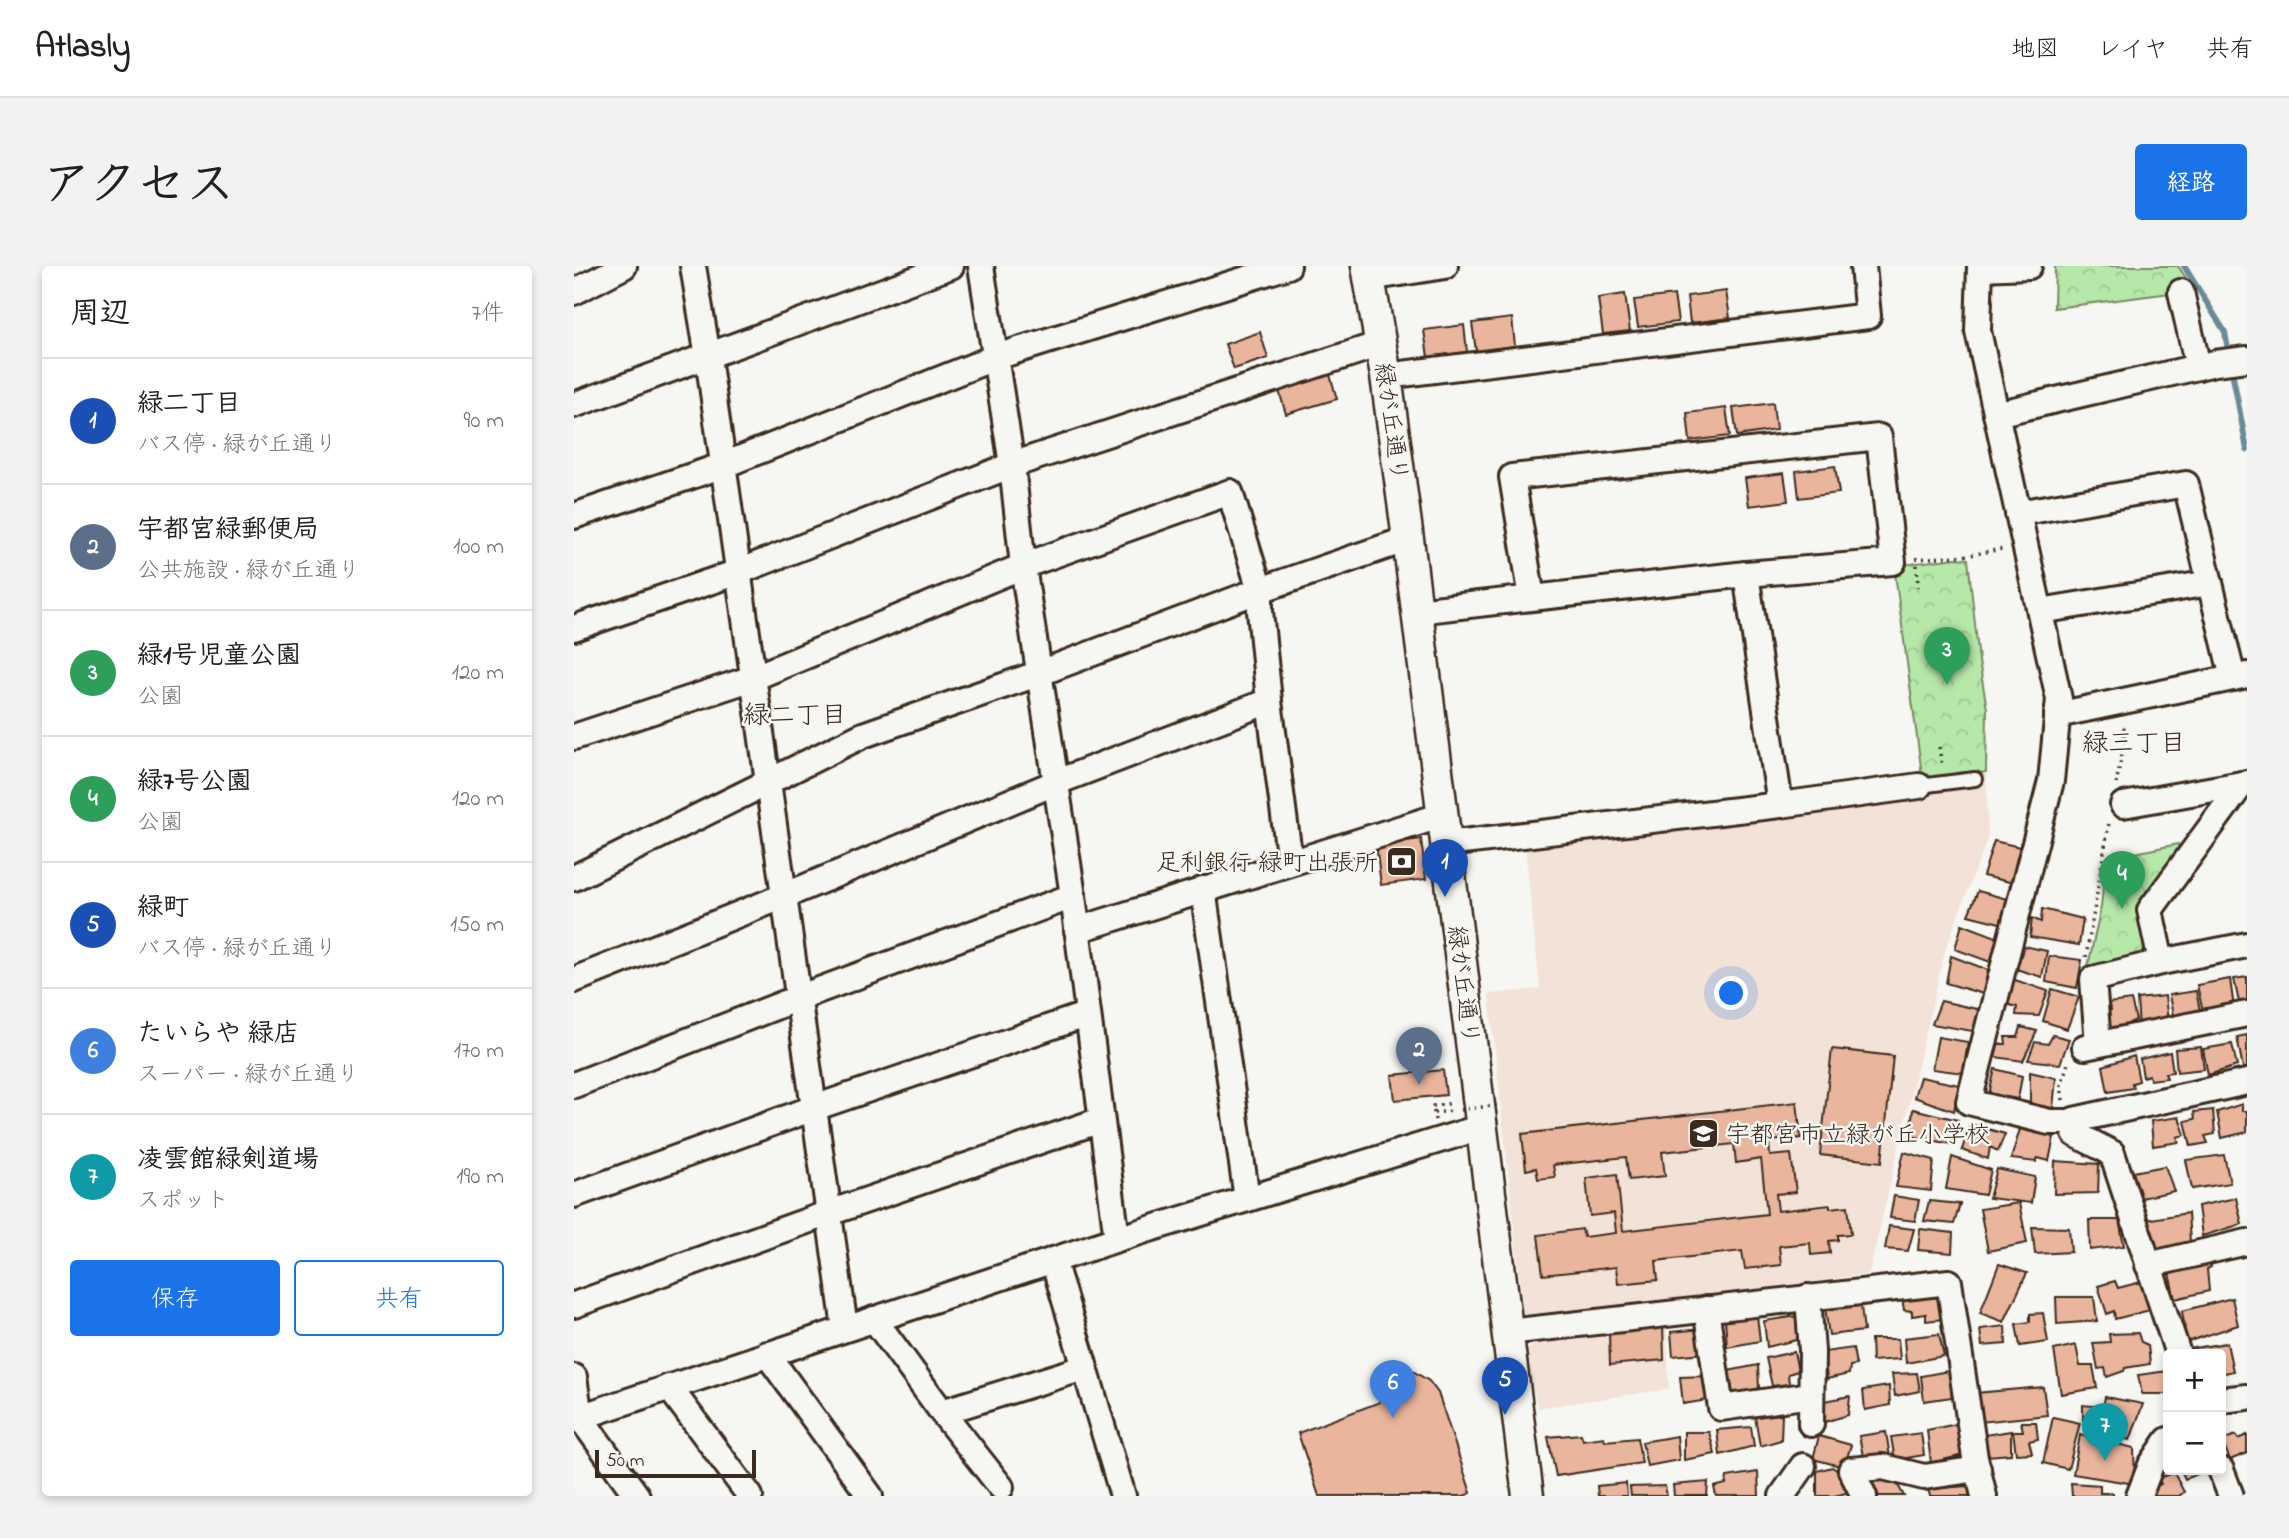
<!DOCTYPE html>
<html lang="ja">
<meta charset="utf-8">
<style>
body{margin:0;font-family:"Indie Flower","Klee One",sans-serif;background:#f2f2f2;color:#202124}
.controls{position:absolute;right:21px;bottom:21px;display:grid;overflow:hidden;border-radius:7px;box-shadow:0 4px 10px #0003}
.controls button{width:63px;height:63px;display:grid;place-items:center;padding:0;border:0;border-bottom:2px solid #e0e0e0;background:#fff;color:#202124;font:35px sans-serif}
.scale{position:absolute;left:21px;bottom:18px;width:161px;box-sizing:border-box;padding-left:7px;border:4px solid #3b2a1e;border-top:0;font-size:19px;line-height:24px;white-space:nowrap;color:#3b2a1e;-webkit-text-stroke:5px #f6f6f2;paint-order:stroke}
.you{position:absolute;left:1158px;top:728px;width:24px;height:24px;margin:-18px;border:5px solid #fff;border-radius:50%;background:#1a73e8;box-shadow:0 0 0 10px #1a73e833}
.badge{display:grid;place-items:center;width:46px;height:46px;border-radius:50%;background:#1a73e8;color:#fff;font-size:23px;font-weight:700}
.pin{position:absolute;translate:-50% -58px;filter:drop-shadow(0 2px 4px #0008)}
.pin::after{content:'';position:absolute;top:37px;width:24px;height:21px;background:inherit;clip-path:polygon(0 0,100% 0,50% 100%)}
.list{margin:0;padding:0;list-style:none}
h2{display:flex;justify-content:space-between;align-items:center;height:91px;margin:0;padding:0 28px;font-size:30px}
h2 small{font-size:23px;font-weight:400;color:#757577}
.list li{display:grid;grid-template-columns:46px 1fr auto;gap:21px;align-items:center;box-sizing:border-box;height:126px;padding:0 28px;border-top:2px solid #e0e0e0}
.list b{display:block;font-size:26px;white-space:nowrap}
.list p{margin:0;font-size:23px;white-space:nowrap;color:#757577}
.list em{font-size:23px;font-style:normal;color:#757577}
.actions{display:flex;gap:14px;padding:21px 28px}
.actions a{flex:1;padding:16px 0;border:2px solid #1a73e8;border-radius:7px;text-align:center;font-size:24px;color:#1a73e8}
.actions .main{background:#1a73e8;color:#fff}
.map{position:relative;flex:none;width:1673px;height:1230px;overflow:hidden;border-radius:7px}
header{display:flex;align-items:center;gap:42px;box-sizing:border-box;height:98px;padding:0 35px;background:#fff;border-bottom:2px solid #e0e0e0}
header strong{font-size:33px}
nav{display:flex;gap:38px;margin-inline-start:auto;font-size:24px}
.intro{display:flex;align-items:center;justify-content:space-between;box-sizing:border-box;height:168px;padding:0 42px}
h1{margin:0;font-size:49px}
.button{padding:18px 32px;border-radius:7px;background:#1a73e8;color:#fff;font-size:24px;font-weight:700}
main{display:flex;gap:42px;padding:0 42px}
aside{flex:1;background:#fff;border-radius:7px;box-shadow:0 4px 10px #0003}
.map>svg:first-child{display:block}
.built{fill:#f2e2d8}
.park{fill:url(#park-crowns);stroke:#788964;stroke-width:2}
.lines{fill:none;stroke-linecap:round;stroke-linejoin:round}
.stream{stroke:#6a8a99;stroke-width:6}
.building{fill:#eab59d;stroke:#3b2a1e;stroke-width:2}
.service-casing{stroke:#3b2a1e;stroke-width:18}
.minor-casing{stroke:#3b2a1e;stroke-width:30}
.tertiary-casing{stroke:#3b2a1e;stroke-width:35}
.path{stroke:#3b2a1e;stroke-width:3.5;stroke-dasharray:2 5;stroke-linecap:butt}
.service{stroke:#f6f6f2;stroke-width:12}
.minor{stroke:#f6f6f2;stroke-width:24}
.tertiary{stroke:#f6f6f2;stroke-width:30}
.path-bridge{stroke:#3b2a1e;stroke-width:3.5;stroke-dasharray:2 5;stroke-linecap:butt}
.labels{text-anchor:middle;stroke-width:5;stroke-linejoin:round;paint-order:stroke}
.street-label{font-size:24px;fill:#3b2a1e;stroke:#f6f6f2}
.poi-label{font-size:24px;fill:#3b2a1e;stroke:#f6f6f2;text-anchor:end}
.neighbourhood-label{font-size:26px;fill:#3b2a1e;stroke:#f6f6f2}
</style>
<header>
<strong>Atlasly</strong>
<nav><a>地図</a><a>レイヤ</a><a>共有</a></nav>
</header>
<div class="intro"><h1>アクセス</h1><a class="button">経路</a></div>
<main>
<aside>
<h2>周辺<small>7件</small></h2>
<ul class="list">
<li><span class="badge" style="background:#1a4fb4">1</span><div><b>緑二丁目</b><p>バス停 · 緑が丘通り</p></div><em>90 m</em></li>
<li><span class="badge" style="background:#5c6f8a">2</span><div><b>宇都宮緑郵便局</b><p>公共施設 · 緑が丘通り</p></div><em>100 m</em></li>
<li><span class="badge" style="background:#2e9e5b">3</span><div><b>緑1号児童公園</b><p>公園</p></div><em>120 m</em></li>
<li><span class="badge" style="background:#2e9e5b">4</span><div><b>緑7号公園</b><p>公園</p></div><em>120 m</em></li>
<li><span class="badge" style="background:#1a4fb4">5</span><div><b>緑町</b><p>バス停 · 緑が丘通り</p></div><em>150 m</em></li>
<li><span class="badge" style="background:#3f7fe0">6</span><div><b>たいらや 緑店</b><p>スーパー · 緑が丘通り</p></div><em>170 m</em></li>
<li><span class="badge" style="background:#0f9aa8">7</span><div><b>凌雲館緑剣道場</b><p>スポット</p></div><em>190 m</em></li>
</ul>
<div class="actions"><a class="main">保存</a><a>共有</a></div>
</aside>
<div class="map">
<svg width="1673" height="1230" viewBox="0 0 1673 1230">
<defs>
<pattern id="park-crowns" width="20" height="18" patternUnits="userSpaceOnUse" patternTransform="scale(1.75)"><rect width="20" height="18" fill="#b6e8a9"/><path d="M2 6a3 3 0 1 1 6 0M12 15a3 3 0 1 1 6 0" fill="none" stroke="#9dc791"/></pattern>
</defs>
<rect width="100%" height="100%" fill="#f6f6f2"/>
<filter id="ink" filterUnits="userSpaceOnUse"><feTurbulence type="fractalNoise" baseFrequency=".0143" numOctaves="2"/><feDisplacementMap in="SourceGraphic" scale="14" xChannelSelector="R" yChannelSelector="G"/><feConvolveMatrix kernelMatrix="1 2 1 2 8 2 1 2 1" color-interpolation-filters="sRGB"/></filter>
<g filter="url(#ink)">
<g class="built">
<polygon points="1412,506 1414,571 1371,684 1295,1008 950,1053 915,728 966,723 951,579"/>
<polygon points="1092,1053 1095,1123 964,1142 950,1088 971,1068"/>
</g>
<g class="park">
<polygon points="1481,0 1604,0 1620,24 1480,42"/>
<polygon points="1382,292 1394,293 1405,395 1413,443 1412,506 1349,516 1320,300"/>
<polygon points="1604,578 1606,590 1575,680 1568,692 1513,705 1527,641 1532,593"/>
</g>
<g class="lines">
<g class="stream">
<polyline points="1610,0 1651,66 1655,90"/>
<polyline points="1657,100 1673,184"/>
</g>
</g>
<g class="building">
<polygon points="1152,25 1156,52 1116,57 1113,30"/>
<polygon points="1051,28 1056,65 1029,68 1024,32"/>
<polygon points="1100,29 1104,56 1064,61 1060,34"/>
<polygon points="938,52 941,80 902,85 898,57"/>
<polygon points="890,59 893,86 854,91 850,64"/>
<polygon points="686,66 694,92 660,103 651,78"/>
<polygon points="754,102 763,133 712,148 703,118"/>
<polygon points="1199,137 1202,164 1163,170 1159,142"/>
<polygon points="1152,142 1156,170 1116,175 1113,147"/>
<polygon points="1261,200 1265,227 1225,232 1222,205"/>
<polygon points="1210,207 1214,235 1175,240 1171,212"/>
<polygon points="847,573 852,613 807,619 802,579"/>
<polygon points="1420,575 1446,581 1440,617 1409,610"/>
<polygon points="1404,625 1433,633 1430,658 1394,649"/>
<polygon points="1468,643 1509,653 1505,679 1456,671 1458,652 1467,656"/>
<polygon points="1388,658 1425,672 1419,697 1381,683"/>
<polygon points="1450,680 1473,685 1468,711 1442,703"/>
<polygon points="1377,690 1417,705 1409,728 1372,717"/>
<polygon points="1475,690 1508,694 1503,722 1472,716"/>
<polygon points="1673,711 1673,740 1666,741 1660,713"/>
<polygon points="1438,713 1474,725 1465,750 1442,749 1443,741 1432,738"/>
<polygon points="1656,713 1660,742 1629,746 1623,719"/>
<polygon points="1478,723 1505,731 1493,763 1469,755"/>
<polygon points="1622,725 1627,750 1600,755 1595,729"/>
<polygon points="1591,730 1594,756 1565,762 1563,733"/>
<polygon points="1557,734 1562,754 1555,757 1556,764 1536,769 1533,746 1537,744 1534,737"/>
<polygon points="1367,735 1407,744 1398,765 1358,758"/>
<polygon points="1447,761 1463,765 1449,795 1421,791 1424,778 1432,778 1431,771 1444,771"/>
<polygon points="1479,769 1495,773 1486,798 1454,794 1461,776 1474,778"/>
<polygon points="1673,769 1673,802 1669,802 1663,771"/>
<polygon points="1364,771 1394,776 1389,807 1358,803"/>
<polygon points="1658,778 1663,800 1634,809 1629,783"/>
<polygon points="1627,781 1630,803 1603,806 1601,783"/>
<polygon points="1258,783 1319,790 1308,896 1246,889"/>
<polygon points="1596,786 1599,806 1591,807 1593,812 1576,814 1575,809 1569,811 1566,793"/>
<polygon points="1560,790 1565,815 1558,817 1559,822 1534,826 1529,800"/>
<polygon points="1421,803 1448,810 1444,833 1415,828"/>
<polygon points="869,804 872,829 821,834 818,809"/>
<polygon points="1456,806 1482,812 1479,842 1456,838"/>
<polygon points="1346,811 1385,819 1380,845 1340,831"/>
<polygon points="1223,836 1227,872 1195,875 1196,890 1217,888 1222,926 1202,928 1204,945 1256,939 1256,942 1274,940 1277,968 1264,969 1264,974 1255,975 1256,987 1237,989 1236,977 1205,980 1207,999 1171,1003 1168,985 1082,995 1084,1014 1044,1018 1042,1001 969,1009 964,969 1008,963 1010,971 1042,967 1040,947 1016,950 1012,912 1043,908 1049,965 1193,948 1187,893 1162,897 1160,878 1088,886 1091,910 1055,914 1052,891 979,899 981,911 964,913 962,902 952,904 948,868"/>
<polygon points="1668,838 1668,845 1673,845 1673,866 1648,872 1643,846"/>
<polygon points="1339,843 1384,854 1378,878 1336,870"/>
<polygon points="1639,844 1641,868 1631,870 1634,877 1617,880 1611,855 1621,853 1620,846"/>
<polygon points="1605,851 1611,869 1603,871 1605,876 1579,880 1577,855"/>
<polygon points="1396,858 1431,868 1424,885 1416,881 1414,893 1388,884"/>
<polygon points="1446,863 1480,871 1475,895 1464,892 1462,896 1437,893"/>
<polygon points="1330,886 1360,894 1357,925 1322,921"/>
<polygon points="1650,889 1656,917 1618,923 1612,894"/>
<polygon points="1378,891 1417,904 1411,929 1372,923"/>
<polygon points="1481,895 1525,898 1524,927 1480,928"/>
<polygon points="1591,900 1600,925 1567,932 1559,906"/>
<polygon points="1423,903 1461,911 1457,937 1415,932"/>
<polygon points="1320,930 1345,934 1341,955 1316,952"/>
<polygon points="1662,932 1668,958 1628,970 1624,940"/>
<polygon points="1355,935 1386,938 1380,958 1350,955"/>
<polygon points="1445,937 1453,977 1414,985 1406,943"/>
<polygon points="1614,947 1616,976 1579,984 1571,954"/>
<polygon points="1515,954 1545,954 1550,980 1516,984"/>
<polygon points="1315,960 1340,963 1334,985 1311,983"/>
<polygon points="1458,961 1495,962 1497,986 1461,988"/>
<polygon points="1346,963 1379,967 1378,987 1344,984"/>
<polygon points="1634,991 1637,1001 1633,1003 1635,1025 1601,1033 1593,999"/>
<polygon points="1425,998 1453,1007 1430,1056 1406,1047"/>
<polygon points="1541,1015 1544,1022 1571,1015 1576,1044 1541,1053 1540,1045 1533,1048 1524,1020"/>
<polygon points="1367,1022 1369,1053 1352,1055 1352,1048 1338,1050 1338,1045 1330,1044 1327,1025"/>
<polygon points="1482,1031 1520,1031 1523,1055 1483,1058"/>
<polygon points="1286,1032 1290,1065 1255,1069 1250,1035"/>
<polygon points="1658,1032 1664,1059 1613,1076 1608,1045"/>
<polygon points="1469,1047 1474,1076 1446,1080 1442,1058 1456,1056 1456,1048"/>
<polygon points="1183,1050 1186,1075 1153,1081 1151,1052"/>
<polygon points="1224,1050 1227,1073 1193,1081 1190,1055"/>
<polygon points="1089,1057 1090,1094 1036,1099 1035,1067"/>
<polygon points="1431,1060 1432,1078 1408,1080 1406,1063"/>
<polygon points="1128,1063 1130,1087 1099,1090 1097,1066"/>
<polygon points="1564,1067 1567,1076 1574,1079 1576,1098 1551,1102 1550,1105 1533,1111 1531,1102 1524,1103 1519,1077 1536,1076 1535,1068"/>
<polygon points="1365,1068 1370,1090 1332,1097 1330,1072"/>
<polygon points="1297,1073 1324,1073 1326,1093 1298,1095"/>
<polygon points="1653,1077 1659,1105 1647,1108 1647,1088 1616,1088 1614,1083"/>
<polygon points="1502,1079 1506,1100 1519,1100 1523,1122 1487,1128 1480,1084"/>
<polygon points="1279,1082 1282,1099 1276,1100 1275,1108 1253,1113 1250,1086"/>
<polygon points="1220,1086 1224,1105 1214,1108 1215,1118 1198,1120 1192,1092"/>
<polygon points="1184,1099 1185,1124 1157,1128 1154,1105"/>
<polygon points="837,1104 855,1115 864,1127 897,1227 890,1230 745,1230 724,1167 806,1136 797,1113"/>
<polygon points="1380,1104 1382,1124 1377,1124 1378,1131 1350,1135 1347,1110"/>
<polygon points="1594,1105 1594,1128 1568,1128 1564,1109"/>
<polygon points="1343,1107 1346,1125 1321,1130 1318,1108"/>
<polygon points="1134,1110 1134,1134 1109,1138 1106,1111"/>
<polygon points="1315,1120 1316,1139 1291,1144 1289,1124"/>
<polygon points="1469,1121 1473,1149 1406,1156 1402,1127"/>
<polygon points="1276,1130 1274,1149 1251,1156 1251,1135"/>
<polygon points="1531,1131 1569,1138 1556,1174 1520,1165 1520,1156 1509,1154 1509,1139 1529,1141"/>
<polygon points="1208,1148 1207,1174 1186,1180 1181,1151"/>
<polygon points="1479,1151 1506,1157 1494,1203 1469,1197"/>
<polygon points="1447,1156 1462,1156 1464,1173 1455,1175 1458,1187 1442,1188 1439,1165 1449,1165"/>
<polygon points="1383,1158 1389,1189 1357,1197 1353,1164"/>
<polygon points="1177,1161 1180,1180 1146,1189 1143,1164"/>
<polygon points="1437,1165 1437,1188 1413,1190 1410,1169"/>
<polygon points="1110,1166 1135,1166 1141,1188 1110,1194"/>
<polygon points="1312,1166 1316,1191 1290,1195 1285,1170"/>
<polygon points="1347,1167 1350,1189 1321,1194 1317,1171"/>
<polygon points="1007,1168 1009,1174 1030,1171 1031,1175 1063,1172 1068,1197 982,1210 974,1171"/>
<polygon points="1506,1169 1560,1182 1561,1218 1499,1208"/>
<polygon points="1662,1169 1664,1173 1673,1169 1673,1187 1656,1194 1648,1174"/>
<polygon points="1103,1170 1105,1194 1073,1200 1068,1176"/>
<polygon points="1245,1170 1277,1179 1270,1201 1239,1193"/>
<polygon points="1258,1201 1274,1212 1276,1226 1260,1230 1243,1230 1243,1205"/>
<polygon points="1607,1204 1634,1204 1611,1213"/>
<polygon points="1316,1205 1330,1230 1303,1230 1290,1207"/>
<polygon points="1184,1206 1185,1230 1142,1230 1140,1221 1152,1218 1153,1211"/>
<polygon points="1600,1207 1610,1226 1605,1230 1580,1230 1577,1222 1587,1218 1584,1212"/>
<polygon points="1134,1216 1133,1230 1100,1230 1099,1219"/>
<polygon points="1052,1217 1053,1230 1024,1230 1023,1220"/>
<polygon points="1497,1217 1526,1219 1526,1227 1539,1227 1539,1230 1498,1230"/>
<polygon points="1091,1220 1093,1230 1057,1230 1056,1221"/>
<polygon points="1394,1220 1396,1230 1356,1230 1354,1223"/>
</g>
<g class="lines">
<defs>
<polyline id="service" points="1345,520 1401,513"/>
<g id="minor">
<polyline points="119,0 134,91 271,1062"/>
<polyline points="407,0 438,199 449,300 499,630 543,973"/>
<polyline points="1406,0 1404,65 1485,433 1477,515 1395,836 1475,856 1492,856"/>
<polyline points="1406,2 1455,0"/>
<polyline points="795,12 871,0"/>
<polyline points="0,26 50,0"/>
<polyline points="1607,26 1624,101"/>
<polyline points="812,110 1294,50 1289,0"/>
<polyline points="0,139 377,0"/>
<polyline points="1422,148 1641,97 1673,93"/>
<polyline points="1444,247 1612,218 1659,412"/>
<polyline points="0,250 150,199 422,91 714,0"/>
<polyline points="842,345 1172,308 1319,296 1305,171 938,211 958,332"/>
<polyline points="1466,345 1636,317"/>
<polyline points="0,362 164,306 438,199 806,78"/>
<polyline points="1483,449 1673,409"/>
<polyline points="0,471 179,412 449,300 656,226 686,324 686,345 695,435 716,596"/>
<polyline points="1206,539 1345,520"/>
<polyline points="1549,539 1668,518"/>
<polyline points="872,578 1206,539 1172,308"/>
<polyline points="0,612 289,469 466,407 686,324 834,273"/>
<polyline points="629,623 673,933"/>
<polyline points="503,664 869,549"/>
<polyline points="1587,696 1576,644 1668,518 1673,517"/>
<polyline points="0,714 210,630 483,516 695,435"/>
<polyline points="1524,778 1519,713 1587,696 1673,679"/>
<polyline points="1511,781 1673,748"/>
<polyline points="0,819 224,732 499,630"/>
<polyline points="1500,854 1673,816"/>
<polyline points="1501,868 1538,887 1604,1088"/>
<polyline points="0,929 240,842 514,748"/>
<polyline points="479,994 549,1230"/>
<polyline points="1574,999 1673,976"/>
<polyline points="1234,1031 1238,1085 1237,1158"/>
<polyline points="0,1039 255,947 527,854"/>
<polyline points="1132,1043 1147,1142 1237,1129"/>
<polyline points="300,1053 368,1146 427,1221"/>
<polyline points="934,1066 1375,1016 1401,1192 1410,1230"/>
<polyline points="193,1088 296,1230"/>
<polyline points="0,1111 6,1151 63,1230"/>
<polyline points="95,1121 176,1230"/>
<polyline points="1647,1134 1673,1131"/>
<polyline points="368,1146 510,1102"/>
<polyline points="0,1153 543,973 908,861"/>
<polyline points="1647,1204 1657,1230"/>
<polyline points="1208,1230 1229,1200"/>
<polyline points="1290,1230 1277,1204 1309,1201 1350,1211 1404,1203"/>
<polyline points="1565,1230 1577,1199 1594,1174"/>
</g>
<polyline id="tertiary" points="793,0 812,110 834,273 954,1230"/>
</defs>
<use href="#service" class="service-casing"/>
<use href="#minor" class="minor-casing"/>
<use href="#tertiary" class="tertiary-casing"/>
<g class="path">
<polyline points="1342,293 1396,289 1428,283"/>
<polyline points="1343,299 1344,321"/>
<polyline points="1365,481 1368,501"/>
<polyline points="1542,518 1550,479 1550,457"/>
<polyline points="1512,691 1535,557"/>
<polyline points="1489,834 1487,819 1495,794"/>
<polyline points="860,847 879,845"/>
<polyline points="861,854 859,840 879,837"/>
</g>
<use href="#service" class="service"/>
<use href="#minor" class="minor"/>
<use href="#tertiary" class="tertiary"/>
<polyline class="path-bridge" points="886,844 925,839"/>
</g>
</g>
<defs>
<symbol id="bank-square" viewBox="-11 -11 22 22"><rect x="-9" y="-9" width="18" height="18" rx="4" fill="#3b2a1e" stroke="#f6f6f2"/><path d="M-6-4H6V4H-6ZM0-2.3a2.3 2.3 0 1 0 0 4.6a2.3 2.3 0 1 0 0-4.6Z" fill="#fff"/></symbol>
<symbol id="school-square" viewBox="-11 -11 22 22"><rect x="-9" y="-9" width="18" height="18" rx="4" fill="#3b2a1e" stroke="#f6f6f2"/><path d="M0-5L7-2L0 1L-7-2ZM-4 1L0 2.5L4 1V4Q0 6-4 4Z" fill="#fff"/></symbol>
</defs>
<g fill-rule="evenodd">
<use href="#bank-square" x="810" y="578" width="35" height="35"/>
<use href="#school-square" x="1112" y="850" width="35" height="35"/>
</g>
<g class="labels">
<g class="street-label">
<text transform="translate(818 156) rotate(82)" y="8">緑が丘通り</text>
<text transform="translate(890 719) rotate(83)" y="8">緑が丘通り</text>
</g>
<g class="poi-label">
<text x="804" y="604">足利銀行 緑町出張所</text>
<text x="1152" y="876" text-anchor="start">宇都宮市立緑が丘小学校</text>
</g>
<g class="neighbourhood-label">
<text x="221" y="457">緑二丁目</text>
<text x="1560" y="485">緑三丁目</text>
</g>
</g>
</svg>
<div class="controls">
<button>+</button>
<button>−</button>
</div>
<div class="scale">50 m</div>
<div class="you"></div>
<div class="pin badge" style="left:871px;top:631px;background:#1a4fb4">1</div>
<div class="pin badge" style="left:845px;top:819px;background:#5c6f8a">2</div>
<div class="pin badge" style="left:1373px;top:419px;background:#2e9e5b">3</div>
<div class="pin badge" style="left:1548px;top:643px;background:#2e9e5b">4</div>
<div class="pin badge" style="left:931px;top:1149px;background:#1a4fb4">5</div>
<div class="pin badge" style="left:819px;top:1152px;background:#3f7fe0">6</div>
<div class="pin badge" style="left:1531px;top:1195px;background:#0f9aa8">7</div>
</div>
</main>
